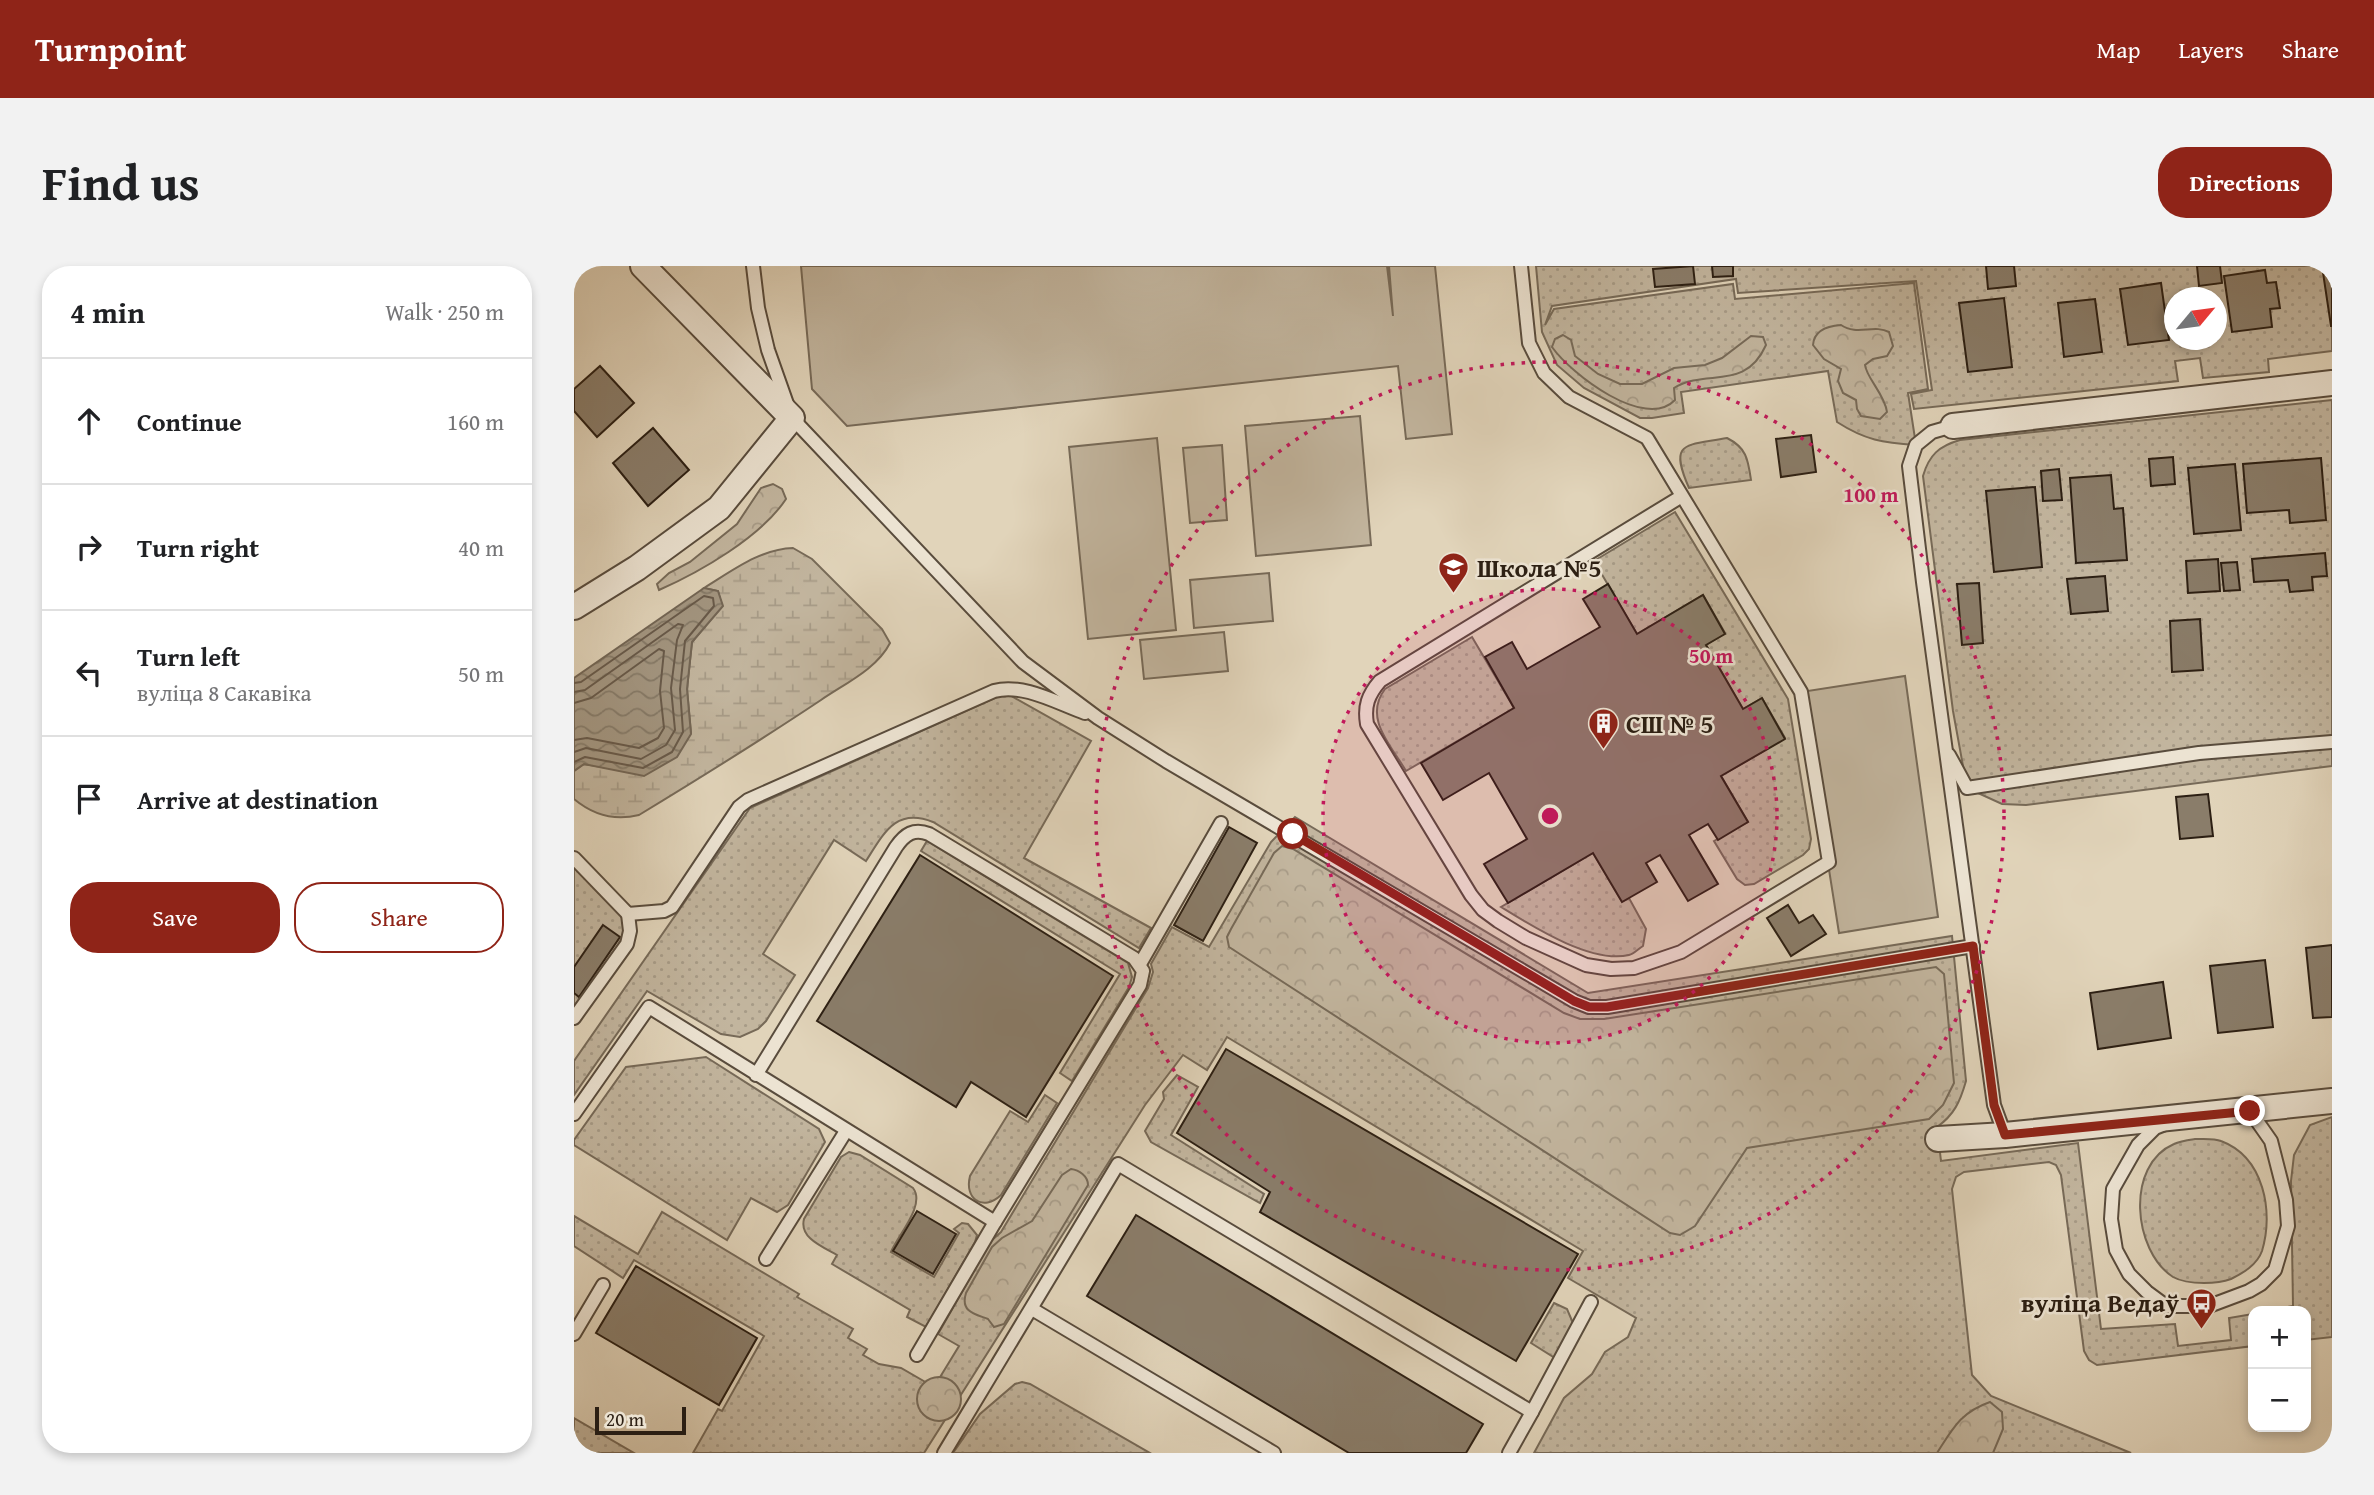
<!DOCTYPE html>
<meta charset="utf-8">
<style>
body{margin:0;font-family:"Gentium Book Plus",serif;background:#f2f2f2;color:#202124}
.controls{position:absolute;right:21px;bottom:21px;display:grid;overflow:hidden;border-radius:14px;box-shadow:0 4px 10px #0003}
.controls button{width:63px;height:63px;display:grid;place-items:center;padding:0;border:0;border-bottom:2px solid #e0e0e0;background:#fff;color:#202124;font:35px sans-serif}
.compass{position:absolute;left:1590px;top:21px;width:63px;height:63px;border-radius:50%;background:#fff;box-shadow:0 4px 10px #0003;rotate:61deg}
.scale{position:absolute;left:21px;bottom:18px;width:91px;box-sizing:border-box;padding-left:7px;border:4px solid #2c1f13;border-top:0;font-size:19px;line-height:24px;white-space:nowrap;color:#2c1f13;-webkit-text-stroke:5px #ece3d2;paint-order:stroke}
.stop{position:absolute;width:21px;height:21px;margin:-16px;border:5px solid #8f2418;border-radius:50%;background:#fff}
.stop.end{background:#8f2418;border-color:#fff;box-shadow:0 2px 7px #0008}
.list{margin:0;padding:0;list-style:none}
h2{display:flex;justify-content:space-between;align-items:center;height:91px;margin:0;padding:0 28px;font-size:30px}
h2 small{font-size:23px;font-weight:400;color:#757577}
.list li{display:grid;grid-template-columns:46px 1fr auto;gap:21px;align-items:center;box-sizing:border-box;height:126px;padding:0 28px;border-top:2px solid #e0e0e0}
.list b{display:block;font-size:26px;white-space:nowrap}
.list p{margin:0;font-size:23px;white-space:nowrap;color:#757577}
.list em{font-size:23px;font-style:normal;color:#757577}
.actions{display:flex;gap:14px;padding:21px 28px}
.actions a{flex:1;padding:16px 0;border:2px solid #8f2418;border-radius:28px;text-align:center;font-size:24px;color:#8f2418}
.actions .main{background:#8f2418;color:#fff}
.icon{flex:none;width:38px;height:38px;fill:none;stroke:currentColor;stroke-width:2;stroke-linecap:round;stroke-linejoin:round}
.map{position:relative;flex:none;width:1758px;height:1187px;overflow:hidden;border-radius:28px}
header{display:flex;align-items:center;gap:42px;box-sizing:border-box;height:98px;padding:0 35px;background:#8f2418;color:#fff}
header strong{font-size:33px}
nav{display:flex;gap:38px;margin-inline-start:auto;font-size:24px}
.intro{display:flex;align-items:center;justify-content:space-between;box-sizing:border-box;height:168px;padding:0 42px}
h1{margin:0;font-size:49px}
.button{padding:18px 32px;border-radius:28px;background:#8f2418;color:#fff;font-size:24px;font-weight:700}
main{display:flex;gap:42px;padding:0 42px}
aside{flex:1;background:#fff;border-radius:28px;box-shadow:0 4px 10px #0003}
.map>svg:first-child{display:block}
.grass{fill:url(#grass-dots);stroke:#776a58;stroke-width:2;fill-rule:evenodd}
.forest{fill:url(#forest-crowns);stroke:#776a58;stroke-width:2}
.wetland{fill:url(#wetland-marsh);stroke:#776a58;stroke-width:2}
.garden{fill:#c2b59e;stroke:#776a58;stroke-width:2}
.water{fill:url(#water-waves);stroke:#736655;stroke-width:2}
.lines{fill:none;stroke-linecap:round;stroke-linejoin:round}
.shore{stroke:#685a4a;stroke-width:2}
.building{fill:#8a7d6a;stroke:#2c1f13;stroke-width:2}
.service-casing{stroke:#594c3d;stroke-width:16}
.minor-casing{stroke:#594c3d;stroke-width:28}
.service{stroke:#ece3d2;stroke-width:12}
.minor{stroke:#ece3d2;stroke-width:24}
.route{stroke:#8f2418;stroke-width:9}
.ring{fill:none;stroke:#c2185b;stroke-width:3.5;stroke-dasharray:3.5 7}
.labels{text-anchor:middle;stroke-width:5;stroke-linejoin:round;paint-order:stroke}
.poi-label{font-size:26px;font-weight:bold;fill:#2c1f13;stroke:#ece3d2;text-anchor:start}
.centre{fill:#c2185b;stroke:#ece3d2;stroke-width:3.5}
.ring-label{font-size:21px;text-anchor:middle;font-weight:bold;fill:#c2185b;stroke:#ece3d2;stroke-width:5;stroke-linejoin:round;paint-order:stroke}
</style>
<header>
<strong>Turnpoint</strong>
<nav><a>Map</a><a>Layers</a><a>Share</a></nav>
</header>
<div class="intro"><h1>Find us</h1><a class="button">Directions</a></div>
<main>
<aside>
<h2>4 min<small>Walk · 250 m</small></h2>
<ul class="list">
<li><svg class="icon" aria-label="ahead" viewBox="0 0 24 24"><path d="M12 20V5M6 11l6-6 6 6"/></svg><div><b>Continue</b></div><em>160 m</em></li>
<li><svg class="icon" aria-label="right" viewBox="0 0 24 24"><path d="M7 20v-9h11M14 6l5 5-5 5"/></svg><div><b>Turn right</b></div><em>40 m</em></li>
<li><svg class="icon" aria-label="left" viewBox="0 0 24 24"><path d="M17 20v-9H6M10 6l-5 5 5 5"/></svg><div><b>Turn left</b><p>вуліца 8 Сакавіка</p></div><em>50 m</em></li>
<li><svg class="icon" aria-label="arrive" viewBox="0 0 24 24"><path d="M6 21V4h12l-3 4 3 4H6"/></svg><div><b>Arrive at destination</b></div></li>
</ul>
<div class="actions"><a class="main">Save</a><a>Share</a></div>
</aside>
<div class="map">
<svg width="1758" height="1187" viewBox="0 0 1758 1187">
<defs>
<pattern id="grass-dots" width="8" height="8" patternUnits="userSpaceOnUse" patternTransform="scale(1.75)"><rect width="8" height="8" fill="#c2b59e"/><path d="M2 2h.1M6 6h.1" fill="none" stroke="#a79b87" stroke-width="1.8" stroke-linecap="round"/></pattern>
<pattern id="forest-crowns" width="20" height="18" patternUnits="userSpaceOnUse" patternTransform="scale(1.75)"><rect width="20" height="18" fill="#c2b59e"/><path d="M2 6a3 3 0 1 1 6 0M12 15a3 3 0 1 1 6 0" fill="none" stroke="#a79b87"/></pattern>
<pattern id="wetland-marsh" width="20" height="14" patternUnits="userSpaceOnUse" patternTransform="scale(1.75)"><rect width="20" height="14" fill="#c2b59e"/><path d="M1 5h8M5 5V1M11 12h8M15 12V8" fill="none" stroke="#a79b87"/></pattern>
<pattern id="water-waves" width="16" height="10" patternUnits="userSpaceOnUse" patternTransform="scale(1.75)"><rect width="16" height="10" fill="#a39681"/><path d="M0 5q4-4 8 0t8 0" fill="none" stroke="#857a68"/></pattern>
</defs>
<rect width="100%" height="100%" fill="#e1d4ba"/>
<filter id="stains"><feTurbulence type="fractalNoise" baseFrequency=".00286" numOctaves="4"/><feColorMatrix values="0 0 0 0 .2 0 0 0 0 .09 0 0 0 0 .02 0 0 0 .5 -.17"/></filter>
<radialGradient id="worn" r=".72"><stop offset=".6" stop-color="#630" stop-opacity="0"/><stop offset="1" stop-color="#630" stop-opacity=".3"/></radialGradient>
<g class="grass">
<path d="M962 0H1758V85L1694 93 1695 106 1629 112 1626 92 1601 95 1604 115 1340 143 1337 128 1358 124 1342 15 1164 27 1162 13 978 40 971 59 980 43 1159 18 1161 33 1340 17 1354 123 1334 127 1342 179C1309 177 1291 174 1263 156L1254 105 1107 126 1110 147 1078 152H1066L1010 122 983 99 968 66ZM1601 32H1643V74H1601Z"/>
<path d="M1758 134V500L1452 539 1428 538 1393 522 1379 445 1349 210C1355 189 1365 180 1386 174Z"/>
<path d="M1153 172C1173 182 1174 194 1177 214L1115 222C1094 174 1112 180 1153 172Z"/>
<polygon points="1101,246 1214,433 1237,573 1235,583 1229,589 1180,618 1171,619 1163,613 1140,575 1174,556 1147,510 1211,472 1188,432 1169,443 1132,379 1151,367 1129,329 1063,368 1020,295"/>
<path d="M898 371 940 442 832 505C817 479 789 452 811 423Z"/>
<path d="M432 427 517 475 450 592 577 662 565 682 359 556C322 541 310 567 292 595L260 574 189 688 221 709 192 755 184 763 166 771 147 768 73 725 0 829V795L176 542Z"/>
<path d="M721 551 1014 727 1378 670 1392 815C1386 836 1380 849 1363 861L1367 895 1504 877 1527 1063 1601 1058 1604 1080 1657 1074 1655 1052 1679 1048V1080L1523 1099 1515 1094 1510 1085 1487 909 1482 899 1475 896 1390 906 1382 911 1378 923 1398 1109 1417 1130 1557 1187H960L990 1132 1018 1108 1031 1086 1054 1071 1062 1052 994 1012 1009 985 653 771 633 804 609 789 571 839 350 1187H119L144 1143 148 1145 190 1070 60 994 49 1012 0 980V950L64 988 88 946 225 1028 223 1031 279 1063 274 1072 293 1083 289 1089 305 1098 327 1102 360 1121 385 1080 364 1068 417 975 427 966 574 722 579 706 577 698 598 661 635 681 697 576Z"/>
<polygon points="353,575 554,697 558,711 555,721 498,815 486,807 546,708 347,585"/>
<path d="M1019 587 1048 636 1055 632 1072 663 1069 680C1064 683 1060 688 1055 689 1017 698 958 660 927 641Z"/>
<polygon points="0,592 54,648 56,665 0,752"/>
<polygon points="132,791 245,863 251,876 214,939 203,946 177,932 153,974 0,879 0,874 52,801"/>
<polygon points="603,809 624,821 597,869 690,928 686,937 577,876 571,865 590,833 589,826"/>
<path d="M471 829 483 837 427 929C409 946 390 933 396 910L436 845 454 856Z"/>
<polygon points="1758,851 1758,1071 1732,1074 1732,1045 1693,1045 1719,1040 1717,915 1720,889 1736,859"/>
<path d="M1621 873C1629 873 1640 872 1647 875 1690 891 1700 946 1688 985 1683 999 1669 1007 1657 1013 1649 1016 1639 1017 1630 1017 1620 1017 1608 1016 1599 1011 1559 985 1551 899 1600 878 1606 875 1614 874 1621 873Z"/>
<path d="M275 886 286 889 339 922C352 939 324 969 317 986L360 1011 385 967 380 963 388 957 394 958 403 969 401 976 352 1061 333 1051 336 1044 258 998 263 989C249 981 225 972 230 953L267 891Z"/>
<polygon points="980,1037 993,1043 999,1057 981,1092 957,1077"/>
<polygon points="448,1116 456,1118 576,1187 379,1187 406,1148 441,1118"/>
<polygon points="0,1152 60,1187 0,1187"/>
</g>
<g class="forest">
<path d="M1267 59C1283 70 1300 58 1315 66L1319 80 1313 90 1299 93 1291 99C1292 111 1311 129 1313 146L1306 153 1287 150 1283 143 1282 134 1269 127 1264 115 1267 103 1250 93 1239 79C1240 64 1253 60 1267 59Z"/>
<path d="M989 69 997 74 1001 90 1024 108 1046 118H1068L1100 102 1131 99 1148 92 1177 70 1189 71 1192 79C1171 126 1133 102 1100 122L1101 134C1071 165 997 108 978 81L981 73Z"/>
<path d="M199 218 208 223 212 233C187 271 126 306 85 324L83 318 95 307 116 296 163 258 187 222Z"/>
<polygon points="708,580 719,583 990,747 1006,753 1030,753 1362,701 1370,708 1380,817 1369,839 1355,853 1173,882 1121,960 1106,969 1096,967 655,681 653,671 657,663 700,587"/>
<path d="M497 903C505 904 514 910 514 919L430 1058 420 1061 414 1053C401 1048 386 1046 392 1027L418 981 428 972 458 955 488 909Z"/>
<circle cx="365" cy="1133" r="22"/>
<path d="M1416 1136 1428 1146 1429 1163 1419 1187H1363C1379 1162 1387 1146 1416 1136Z"/>
</g>
<path class="wetland" d="M219 282 238 293 308 363 316 377C303 403 270 418 247 434 187 474 126 512 65 549 41 555 19 549 0 533V505L10 498 40 503 117 467 113 423 118 376 148 340 144 325 130 322C158 305 186 283 219 282Z"/>
<g class="garden">
<polygon points="227,0 813,0 819,50 815,0 861,0 878,168 832,173 824,100 273,160 238,123"/>
<polygon points="786,150 797,279 682,290 671,160"/>
<polygon points="583,172 602,364 514,373 495,181"/>
<polygon points="648,179 653,254 616,257 609,182"/>
<polygon points="695,307 699,355 620,362 616,314"/>
<polygon points="650,366 654,405 570,413 566,374"/>
<polygon points="1331,410 1364,651 1265,667 1227,426"/>
</g>
<polygon class="water" points="130,322 144,325 149,340 118,376 113,423 117,468 103,491 70,510 10,498 0,505 0,412"/>
<g class="lines">
<g class="shore">
<polyline points="0,417 7,416 130,330 139,332 140,340 111,375 106,423 109,466 98,486 69,502 11,491 0,496"/>
<polyline points="0,426 11,424 104,358 109,359 103,374 97,422 101,464 92,479 67,493 12,482 0,486"/>
<polyline points="0,437 17,432 85,383 90,385 86,425 90,462 84,472 65,482 13,472 0,474"/>
</g>
</g>
<g class="building">
<polygon points="1119,0 1121,18 1081,21 1079,3"/>
<polygon points="1138,0 1159,0 1159,10 1139,11"/>
<polygon points="1440,0 1442,20 1414,23 1412,0"/>
<polygon points="1623,0 1646,0 1648,17 1625,20"/>
<polygon points="1748,0 1758,0 1758,60 1757,60"/>
<polygon points="1691,4 1693,17 1702,16 1706,42 1696,43 1698,61 1658,66 1650,10"/>
<polygon points="1587,17 1595,74 1554,79 1546,23"/>
<polygon points="1430,32 1438,101 1394,106 1385,37"/>
<polygon points="1521,33 1528,86 1490,91 1484,37"/>
<polygon points="26,100 60,137 23,171 0,145 0,123"/>
<polygon points="79,162 115,204 74,240 39,197"/>
<polygon points="1237,169 1242,206 1207,211 1202,173"/>
<polygon points="1599,191 1601,218 1577,220 1575,193"/>
<polygon points="1747,192 1752,254 1716,257 1715,244 1673,247 1669,198"/>
<polygon points="1661,198 1667,264 1620,268 1614,202"/>
<polygon points="1485,203 1488,234 1469,235 1467,205"/>
<polygon points="1537,209 1540,243 1549,242 1553,294 1502,297 1496,212"/>
<polygon points="1461,221 1468,301 1420,306 1412,225"/>
<polygon points="1751,287 1753,310 1738,311 1739,324 1716,326 1714,314 1680,316 1678,293"/>
<polygon points="1644,293 1646,325 1614,327 1612,295"/>
<polygon points="1663,296 1666,324 1650,325 1647,297"/>
<polygon points="1531,310 1534,345 1497,348 1493,313"/>
<polygon points="1405,317 1409,377 1388,379 1383,318"/>
<polygon points="1034,318 1063,368 1129,329 1151,368 1132,379 1169,443 1188,432 1211,473 1147,510 1174,556 1144,574 1134,558 1115,569 1144,618 1114,635 1086,589 1072,597 1083,616 1048,636 1019,587 934,637 910,598 953,573 915,507 869,534 847,497 940,442 911,391 938,376 953,403 1026,361 1009,333"/>
<polygon points="1626,353 1629,404 1598,406 1596,355"/>
<polygon points="1634,528 1639,570 1606,573 1602,531"/>
<polygon points="655,561 683,577 629,675 600,659"/>
<polygon points="346,589 539,710 452,851 397,816 382,841 243,755"/>
<polygon points="1214,639 1225,657 1239,649 1252,668 1217,690 1193,652"/>
<polygon points="29,659 46,671 5,731 0,727 0,701"/>
<polygon points="1758,679 1758,751 1739,752 1732,682"/>
<polygon points="1691,694 1699,761 1644,767 1636,700"/>
<polygon points="1589,716 1597,772 1524,783 1516,727"/>
<polygon points="652,783 1004,988 942,1095 686,946 696,926 603,867"/>
<polygon points="343,945 382,968 359,1008 319,985"/>
<polygon points="562,949 909,1158 892,1187 775,1187 513,1030"/>
<polygon points="62,1000 183,1072 145,1139 22,1067"/>
</g>
<g class="lines">
<defs>
<g id="service">
<polyline points="179,0 184,42 194,84 218,152 449,396 524,452 592,495 1000,735 1015,741 1033,741 1399,680"/>
<path d="M947 0 955 77 970 107 995 131 1073 172 1227 426 1255 596 1107 686 1060 702 1037 703 1012 699 952 672 924 655 909 644 897 629 793 458C790 440 794 429 806 415L1108 230"/>
<polyline points="1379,160 1358,166 1342,179 1335,200 1349,316 1420,839 1431,869"/>
<polyline points="1375,489 1393,522 1625,487 1758,476"/>
<path d="M0 592 54 648 90 645 98 641 165 541 174 534 420 425C449 417 483 437 511 447"/>
<polyline points="566,698 647,557"/>
<polyline points="0,752 53,678 56,665 54,648"/>
<path d="M0 848 75 741 421 956 566 719 569 705 560 692 355 568C340 562 331 568 322 581L182 809"/>
<polyline points="1591,858 1581,862 1564,879 1539,923 1537,953 1542,984 1555,1008 1573,1026 1592,1040 1635,1040 1675,1025 1687,1018 1701,1004 1714,960 1712,934 1697,875 1676,845"/>
<polyline points="192,993 272,865"/>
<polyline points="458,1043 700,1187"/>
<polyline points="0,1068 29,1019"/>
<polyline points="343,1089 421,956"/>
<polyline points="958,1146 1017,1036"/>
<polyline points="370,1187 544,898 958,1146 935,1187"/>
</g>
<g id="minor">
<polyline points="1379,160 1758,117"/>
<polyline points="0,341 63,302 145,242 218,152 69,0"/>
<polyline points="1364,873 1431,869 1758,835"/>
</g>
</defs>
<use href="#service" class="service-casing"/>
<use href="#minor" class="minor-casing"/>
<use href="#service" class="service"/>
<use href="#minor" class="minor"/>
</g>
<g class="lines">
<polyline class="route" points="719,568 1000,735 1015,741 1033,741 1399,680 1420,839 1431,869 1676,845"/>
</g>
<circle cx="976" cy="550" r="227" fill="#c2185b" fill-opacity=".12"/>
<g class="ring">
<circle cx="976" cy="550" r="227"/>
<circle cx="976" cy="550" r="454"/>
</g>
<defs>
<symbol id="school-pin" viewBox="-11 -11 22 30"><path d="M0 17L-7.5 6A9.5 9.5 0 1 1 7.5 6Z" fill="#8f2418" stroke="#ece3d2"/><path d="M0-5L7-2L0 1L-7-2ZM-4 1L0 2.5L4 1V4Q0 6-4 4Z" fill="#fff"/></symbol>
<symbol id="building-pin" viewBox="-11 -11 22 30"><path d="M0 17L-7.5 6A9.5 9.5 0 1 1 7.5 6Z" fill="#8f2418" stroke="#ece3d2"/><path d="M-4-6H4V6H1V3H-1V6H-4ZM-2.5-4.3h1.7v1.8h-1.7ZM.8-4.3h1.7v1.8H.8ZM-2.5-1h1.7V.8h-1.7ZM.8-1h1.7V.8H.8Z" fill="#fff"/></symbol>
<symbol id="bus-pin" viewBox="-11 -11 22 30"><path d="M0 17L-7.5 6A9.5 9.5 0 1 1 7.5 6Z" fill="#8f2418" stroke="#ece3d2"/><path d="M-5-6H5V4H4V6H2V4H-2V6H-4V4H-5ZM-3.5-4V0h7V-4ZM-3.5 1.2v1.5H-2V1.2ZM2 1.2v1.5H3.5V1.2Z" fill="#fff"/></symbol>
</defs>
<g fill-rule="evenodd">
<use href="#school-pin" x="862" y="284" width="35" height="47"/>
<use href="#building-pin" x="1012" y="440" width="35" height="47"/>
<use href="#bus-pin" x="1610" y="1020" width="35" height="47"/>
</g>
<g class="labels">
<g class="poi-label">
<text x="903" y="311">Школа №5</text>
<text x="1052" y="467">СШ № 5</text>
<text x="1605" y="1046" text-anchor="end">вуліца Ведаў</text>
</g>
</g>
<circle cx="976" cy="550" r="10" class="centre"/>
<g class="ring-label">
<text x="1297" y="236">100 m</text>
<text x="1137" y="397">50 m</text>
</g>
<rect width="100%" height="100%" filter="url(#stains)"/>
<rect width="100%" height="100%" fill="url(#worn)"/>
</svg>
<div class="controls">
<button>+</button>
<button>−</button>
</div>
<svg class="compass" viewBox="-18 -18 36 36"><path d="M0-13l5 13h-10z" fill="#e53935"/><path d="M0 13l5-13h-10z" fill="#757577"/></svg>
<div class="scale">20 m</div>
<div class="stop" style="left:719px;top:568px"></div>
<div class="stop end" style="left:1676px;top:845px"></div>
</div>
</main>
